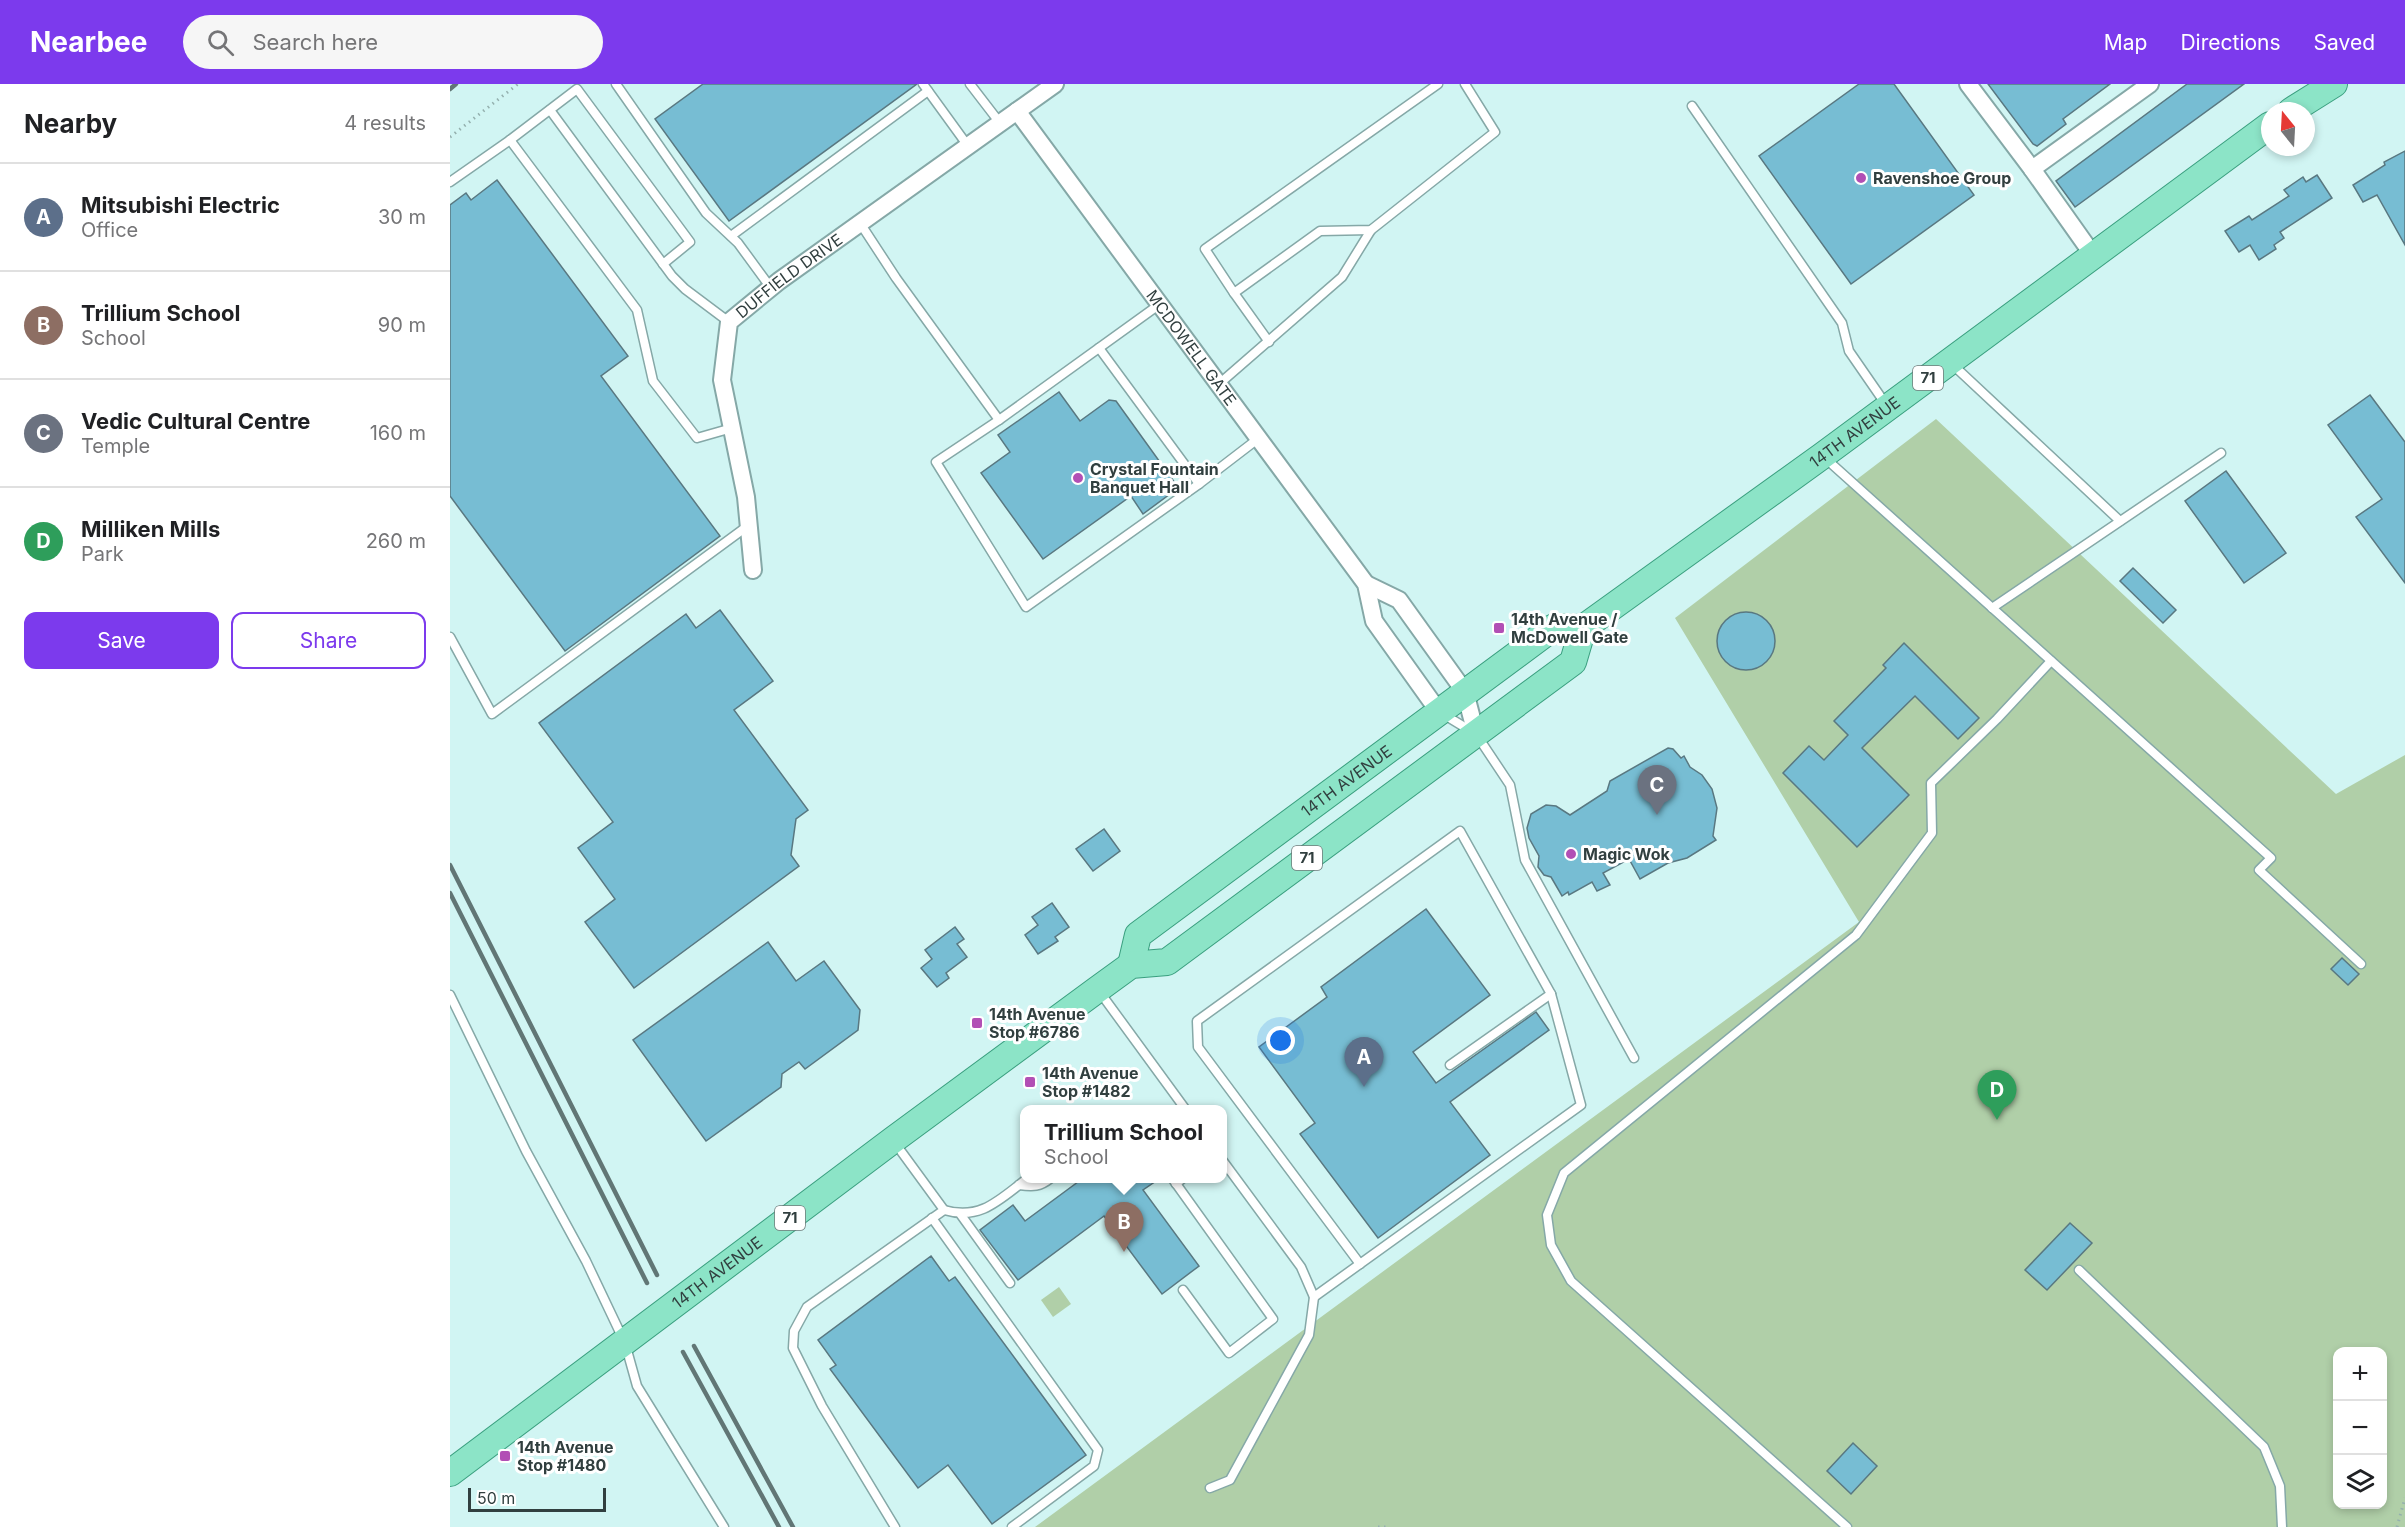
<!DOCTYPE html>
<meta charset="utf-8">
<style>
body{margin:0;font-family:Inter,sans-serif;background:#f6f6f6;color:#202124}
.controls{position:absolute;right:18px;bottom:18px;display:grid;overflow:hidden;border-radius:12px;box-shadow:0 3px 9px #0003}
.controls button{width:54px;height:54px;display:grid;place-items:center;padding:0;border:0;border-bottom:2px solid #e0e0e0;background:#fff;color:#202124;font:30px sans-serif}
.compass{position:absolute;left:1811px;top:18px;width:54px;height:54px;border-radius:50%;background:#fff;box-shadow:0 3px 9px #0003;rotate:342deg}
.scale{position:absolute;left:18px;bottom:15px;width:138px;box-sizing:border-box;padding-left:6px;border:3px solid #313f3f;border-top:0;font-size:16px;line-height:21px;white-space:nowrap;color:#313f3f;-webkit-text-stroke:4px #fff;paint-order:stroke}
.you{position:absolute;left:831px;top:957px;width:21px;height:21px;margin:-15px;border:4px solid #fff;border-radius:50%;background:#1a73e8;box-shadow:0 0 0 9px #1a73e833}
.badge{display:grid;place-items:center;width:39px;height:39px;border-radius:50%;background:#7c3aed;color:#fff;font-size:20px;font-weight:700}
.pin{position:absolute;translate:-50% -50px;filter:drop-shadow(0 2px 3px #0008)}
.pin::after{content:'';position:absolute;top:32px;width:21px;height:18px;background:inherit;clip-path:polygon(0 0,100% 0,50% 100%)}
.popup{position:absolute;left:570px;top:1021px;width:207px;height:78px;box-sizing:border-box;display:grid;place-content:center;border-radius:12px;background:#fff;filter:drop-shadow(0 2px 4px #0005);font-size:20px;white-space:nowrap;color:#757577}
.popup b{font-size:22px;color:#202124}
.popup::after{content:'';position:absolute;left:50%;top:100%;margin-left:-12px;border:12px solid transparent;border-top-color:#fff}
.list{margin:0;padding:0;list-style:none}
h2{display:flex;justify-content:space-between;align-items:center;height:78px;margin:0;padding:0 24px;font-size:26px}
h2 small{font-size:20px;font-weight:400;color:#757577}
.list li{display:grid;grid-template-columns:39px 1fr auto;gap:18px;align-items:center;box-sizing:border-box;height:108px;padding:0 24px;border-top:2px solid #e0e0e0}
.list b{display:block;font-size:22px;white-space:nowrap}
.list p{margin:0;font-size:20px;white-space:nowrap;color:#757577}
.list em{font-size:20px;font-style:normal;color:#757577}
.actions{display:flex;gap:12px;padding:18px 24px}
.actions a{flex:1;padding:14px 0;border:2px solid #7c3aed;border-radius:12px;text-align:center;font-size:21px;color:#7c3aed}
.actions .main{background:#7c3aed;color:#fff}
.icon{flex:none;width:33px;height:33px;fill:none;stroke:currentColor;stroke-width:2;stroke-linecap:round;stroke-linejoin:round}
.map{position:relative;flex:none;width:1955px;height:1443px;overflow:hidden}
header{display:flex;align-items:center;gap:36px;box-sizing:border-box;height:84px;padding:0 30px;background:#7c3aed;color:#fff}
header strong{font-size:28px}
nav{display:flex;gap:33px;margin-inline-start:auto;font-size:21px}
.search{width:420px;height:54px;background:#f6f6f6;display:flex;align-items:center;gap:15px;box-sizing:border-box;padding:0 21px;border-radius:33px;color:#757577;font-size:22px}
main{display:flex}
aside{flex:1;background:#fff}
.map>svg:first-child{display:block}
.green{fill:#b0cfa8;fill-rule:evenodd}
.building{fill:#77bdd3;stroke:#597881;stroke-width:1.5}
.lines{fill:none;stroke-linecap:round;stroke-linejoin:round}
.service-casing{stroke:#85a8a7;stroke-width:11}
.minor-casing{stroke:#85a8a7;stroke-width:20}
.primary-casing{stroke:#3a9f7f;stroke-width:28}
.path{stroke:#94b0ae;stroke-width:3;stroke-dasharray:1.5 4.5;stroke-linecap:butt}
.service{stroke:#fff;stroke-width:8}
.minor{stroke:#fff;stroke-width:16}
.primary{stroke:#8ce4c7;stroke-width:26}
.rail{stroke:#617675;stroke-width:4.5}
.poi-dot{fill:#b24fb5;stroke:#fff;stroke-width:2}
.labels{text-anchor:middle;stroke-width:6;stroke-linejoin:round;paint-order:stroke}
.shield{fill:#fff;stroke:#6f7979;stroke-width:1.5}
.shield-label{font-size:15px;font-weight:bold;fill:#313f3f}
.poi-label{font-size:16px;font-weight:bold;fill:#313f3f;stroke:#fff;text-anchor:start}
.street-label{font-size:16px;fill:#313f3f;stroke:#fff}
</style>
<header>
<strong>Nearbee</strong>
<div class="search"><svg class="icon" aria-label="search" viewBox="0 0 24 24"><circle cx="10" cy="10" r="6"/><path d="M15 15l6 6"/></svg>Search here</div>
<nav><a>Map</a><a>Directions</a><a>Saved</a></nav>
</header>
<main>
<aside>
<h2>Nearby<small>4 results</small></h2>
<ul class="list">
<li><span class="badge" style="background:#5c6f8a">A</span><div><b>Mitsubishi Electric</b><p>Office</p></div><em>30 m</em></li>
<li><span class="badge" style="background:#8d6e63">B</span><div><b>Trillium School</b><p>School</p></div><em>90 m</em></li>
<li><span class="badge" style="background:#6b7280">C</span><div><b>Vedic Cultural Centre</b><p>Temple</p></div><em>160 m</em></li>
<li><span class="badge" style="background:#2e9e5b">D</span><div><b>Milliken Mills</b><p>Park</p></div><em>260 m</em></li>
</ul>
<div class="actions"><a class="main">Save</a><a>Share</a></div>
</aside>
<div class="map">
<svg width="1955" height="1443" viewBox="0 0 1955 1443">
<rect width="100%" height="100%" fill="#d1f5f3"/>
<g class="green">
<path d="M1486 335 1886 710 1955 671V1443H585L1409 838 1225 534ZM1888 1268H1932V1420H1888Z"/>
<polygon points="609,1203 621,1220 603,1233 591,1216"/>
</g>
<g class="building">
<polygon points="253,0 467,0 279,137 205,35"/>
<polygon points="1409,0 1444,0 1524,111 1401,200 1309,72"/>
<polygon points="1538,0 1660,0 1613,35 1616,40 1587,62 1583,60"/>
<polygon points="1737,0 1794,0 1625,123 1606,97"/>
<polygon points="1955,67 1955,161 1927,111 1913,118 1903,101 1935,81 1934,78"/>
<polygon points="1867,91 1882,114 1830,148 1834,154 1824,161 1826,165 1809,176 1800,161 1789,168 1775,147 1799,132 1802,136 1839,112 1834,106 1853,93 1856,98"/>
<polygon points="47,96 178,272 151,292 270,452 115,567 0,412 0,121 16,109 21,116"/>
<polygon points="609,308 630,337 659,316 666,317 725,399 724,407 693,430 681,412 593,475 531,389 560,368 548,351"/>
<polygon points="1920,311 1955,358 1955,499 1906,433 1932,415 1878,341"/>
<polygon points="1776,387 1836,469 1794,499 1735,417"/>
<polygon points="1683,484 1726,526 1713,539 1670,497"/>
<polygon points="270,526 323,597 284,626 358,726 346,735 341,771 349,782 184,904 135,838 165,815 128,764 163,738 89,639 236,530 246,544"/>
<circle cx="1296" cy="557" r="29"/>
<polygon points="1454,559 1529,634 1508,655 1465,612 1412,664 1459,711 1407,763 1333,689 1359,662 1374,676 1398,651 1384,637 1436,584 1433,581"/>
<polygon points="1218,664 1223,665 1231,674 1234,672 1240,683 1252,691 1262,705 1267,724 1263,752 1266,756 1237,774 1218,779 1190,795 1179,775 1153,789 1160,801 1147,807 1142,798 1119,811 1118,808 1112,812 1101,793 1094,791 1088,783 1089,772 1079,754 1077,744 1081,730 1096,721 1106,722 1120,731 1157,707 1160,697"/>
<polygon points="654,745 670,767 643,787 626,765"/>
<polygon points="602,819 619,843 605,853 608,857 588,870 575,851 588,841 582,833"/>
<polygon points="976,825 1040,911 963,968 986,999 1086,928 1099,946 1000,1018 1040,1071 928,1154 850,1050 865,1039 809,963 877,913 871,903"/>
<polygon points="505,843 514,855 507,860 517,873 496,889 499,894 487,903 471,884 482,875 475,866"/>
<polygon points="318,858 346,897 374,877 410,926 408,946 355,985 349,978 332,990 331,1003 256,1057 183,956"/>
<polygon points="1892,874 1909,890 1898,901 1881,885"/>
<polygon points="632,1095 709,1095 693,1106 749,1182 712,1210 654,1132 568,1196 530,1146 563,1121 575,1137"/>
<polygon points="1620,1139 1642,1159 1597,1206 1575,1186"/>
<polygon points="481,1172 499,1197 505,1193 636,1371 542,1440 498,1381 468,1404 380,1285 386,1281 368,1256"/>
<polygon points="1403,1359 1427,1382 1401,1410 1377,1387"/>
</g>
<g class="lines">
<defs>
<g id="service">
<polyline points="166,0 256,129 288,159 321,204"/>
<polyline points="473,0 518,62"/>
<polyline points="520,0 550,39"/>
<polyline points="988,0 755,165 784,209 870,147 921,146 1045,48 1015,0"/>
<polyline points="1242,22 1392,239 1399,267 1437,322"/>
<polyline points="100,26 222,192 235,205 279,238"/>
<polyline points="60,56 127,5 240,158 213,180"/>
<polyline points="0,98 60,56 187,226 203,297 247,354 282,344"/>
<polyline points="410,139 446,194 549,336"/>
<polyline points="281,152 478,7"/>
<polyline points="784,209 819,258"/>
<polyline points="710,220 549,336 486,378 576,523 749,400 809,354"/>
<polyline points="649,264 749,400"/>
<polyline points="1502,280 1670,437"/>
<polyline points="769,300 892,193 921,146"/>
<polyline points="1375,374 1821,774 1809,786 1911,880"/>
<polyline points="1542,524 1771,369"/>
<polyline points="0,553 42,630 299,441"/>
<polyline points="993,630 1026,650 1060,701 1075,776 1184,974"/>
<polyline points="649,907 736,1026"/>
<polyline points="0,911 76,1067 136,1177 175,1259 187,1302 274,1443"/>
<polyline points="445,1059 494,1126 357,1223 344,1247 343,1264 372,1322 445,1443"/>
<polyline points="722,1094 823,1235 779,1269 733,1206"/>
<polyline points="726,1100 733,1094"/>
<path d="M569 1101C583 1103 590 1103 601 1094"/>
<path d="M494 1126C531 1137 550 1115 578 1094"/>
<polyline points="511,1131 560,1199"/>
<polyline points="482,1134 648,1366 644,1382 562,1443"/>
<polyline points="910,1180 748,963 747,937 1010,747 1101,910 1000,981"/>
<polyline points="1629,1186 1814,1363 1830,1402 1832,1443"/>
<polyline points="864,1213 1131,1021 1101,910"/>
<polyline points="760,1404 780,1396 859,1251 864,1213 851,1183 773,1077"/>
<polyline points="1397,1443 1121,1197 1101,1161 1097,1131 1114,1089 1406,851 1482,749 1481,699 1547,635 1601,577"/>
</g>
<g id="minor">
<polyline points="1518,0 1582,85 1643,171"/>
<path id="s1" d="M567 27 916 500 924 537 989 628"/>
<polyline points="1582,85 1700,0"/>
<path id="s2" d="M303 486 296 413 272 296 279 238 329 197 605 0"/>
<polyline points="916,500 949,516 1015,608 1026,650"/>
</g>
<g id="primary">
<polyline points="1841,27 1884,0"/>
<path id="s3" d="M681 881 688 851 1104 543 1133 544"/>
<path id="s4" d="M0 1389 443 1056 648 905 681 881 717 878 1123 578 1133 544 1372 372 1820 41"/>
</g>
</defs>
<use href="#service" class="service-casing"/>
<use href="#minor" class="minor-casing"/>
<use href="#primary" class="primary-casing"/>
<g class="path">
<polyline points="0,53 68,0"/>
<polyline points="928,1443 936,1443"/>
<polyline points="1947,1443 1955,1414"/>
</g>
<use href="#service" class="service"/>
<use href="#minor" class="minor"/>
<use href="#primary" class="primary"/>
<g class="rail">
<polyline points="0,5 6,0"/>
<polyline points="0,781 207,1191"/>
<polyline points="0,809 197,1199"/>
<polyline points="244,1262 343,1443"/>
<polyline points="233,1268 329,1443"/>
</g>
</g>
<g class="poi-dot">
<circle cx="1411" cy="94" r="6"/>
<circle cx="628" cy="394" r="6"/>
<rect x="1043" y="538" width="12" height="12" rx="3"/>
<circle cx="1121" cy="770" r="6"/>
<rect x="521" y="933" width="12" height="12" rx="3"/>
<rect x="574" y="992" width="12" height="12" rx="3"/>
<rect x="49" y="1366" width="12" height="12" rx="3"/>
</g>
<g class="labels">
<g class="shield">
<rect x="1463" y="282" width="30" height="24" rx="4.5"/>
<rect x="842" y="762" width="30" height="24" rx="4.5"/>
<rect x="325" y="1122" width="30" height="24" rx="4.5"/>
</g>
<g class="shield-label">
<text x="1478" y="299">71</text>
<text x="857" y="779">71</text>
<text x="340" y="1139">71</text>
</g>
<g class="poi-label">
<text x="1423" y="100">Ravenshoe Group</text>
<text x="640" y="391">Crystal Fountain<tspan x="640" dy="18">Banquet Hall</tspan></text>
<text x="1061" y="541">14th Avenue /<tspan x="1061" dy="18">McDowell Gate</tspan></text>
<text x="1133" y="776">Magic Wok</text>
<text x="539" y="936">14th Avenue<tspan x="539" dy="18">Stop #6786</tspan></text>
<text x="592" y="995">14th Avenue<tspan x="592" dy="18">Stop #1482</tspan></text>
<text x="67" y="1369">14th Avenue<tspan x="67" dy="18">Stop #1480</tspan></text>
</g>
<g class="street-label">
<text dy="6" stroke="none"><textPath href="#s2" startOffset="327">DUFFIELD DRIVE</textPath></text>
<text dy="6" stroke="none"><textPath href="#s1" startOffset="294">MCDOWELL GATE</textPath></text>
<text dy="6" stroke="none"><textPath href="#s4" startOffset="1761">14TH AVENUE</textPath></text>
<text dy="6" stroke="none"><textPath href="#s3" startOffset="290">14TH AVENUE</textPath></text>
<text dy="6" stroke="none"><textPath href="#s4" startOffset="334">14TH AVENUE</textPath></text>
</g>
</g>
</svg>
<div class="controls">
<button>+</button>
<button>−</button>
<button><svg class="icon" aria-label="layers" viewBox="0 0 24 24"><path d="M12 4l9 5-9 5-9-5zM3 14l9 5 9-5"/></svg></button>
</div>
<svg class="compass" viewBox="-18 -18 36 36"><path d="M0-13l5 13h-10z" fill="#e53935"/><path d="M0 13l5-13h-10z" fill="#757577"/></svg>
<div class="scale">50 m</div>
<div class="you"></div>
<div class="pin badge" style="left:914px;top:1003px;background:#5c6f8a">A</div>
<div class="pin badge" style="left:674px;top:1168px;background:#8d6e63">B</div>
<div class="popup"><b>Trillium School</b>School</div>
<div class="pin badge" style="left:1207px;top:731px;background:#6b7280">C</div>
<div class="pin badge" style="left:1547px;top:1036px;background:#2e9e5b">D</div>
</div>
</main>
